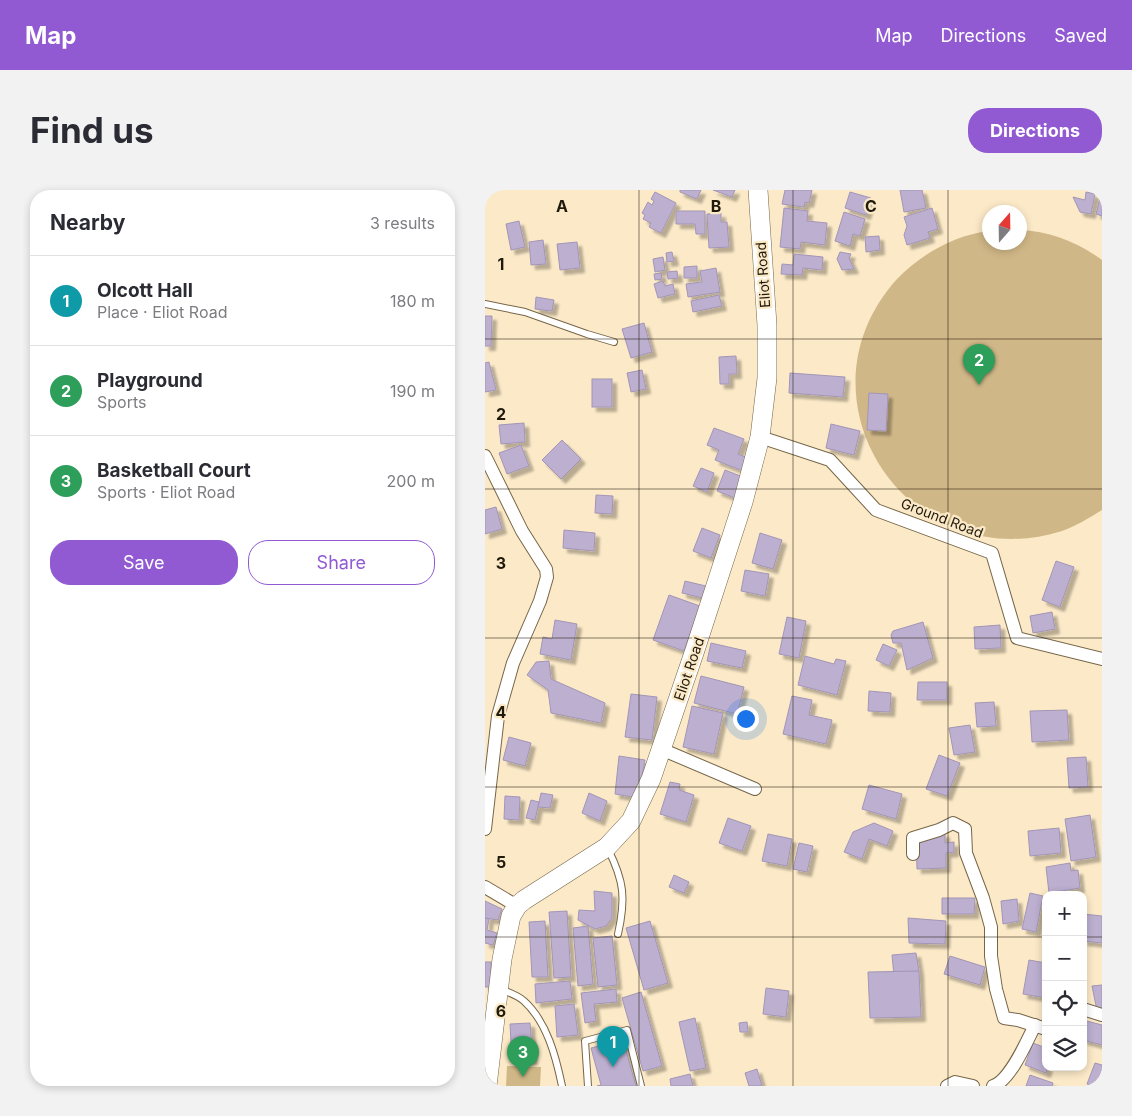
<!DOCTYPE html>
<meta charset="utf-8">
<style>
body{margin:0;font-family:Inter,sans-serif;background:#f2f2f3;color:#2b2b33}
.controls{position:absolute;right:15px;bottom:15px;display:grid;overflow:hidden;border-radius:10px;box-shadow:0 2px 8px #0003}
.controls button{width:45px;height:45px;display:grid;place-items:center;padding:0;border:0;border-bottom:1px solid #e1e1e2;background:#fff;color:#2b2b33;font:25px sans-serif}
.compass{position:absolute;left:497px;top:15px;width:45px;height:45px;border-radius:50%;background:#fff;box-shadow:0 2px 8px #0003;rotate:20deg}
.you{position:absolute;left:260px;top:528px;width:18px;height:18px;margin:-12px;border:4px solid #fff;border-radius:50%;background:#1a73e8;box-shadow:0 0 0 8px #1a73e833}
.badge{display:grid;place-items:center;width:32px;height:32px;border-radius:50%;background:#915ad2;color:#fff;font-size:16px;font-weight:700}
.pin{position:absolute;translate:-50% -41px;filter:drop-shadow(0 1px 2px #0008)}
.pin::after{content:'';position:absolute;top:26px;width:18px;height:15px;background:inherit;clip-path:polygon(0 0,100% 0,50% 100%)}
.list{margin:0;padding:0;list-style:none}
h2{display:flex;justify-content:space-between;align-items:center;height:65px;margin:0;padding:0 20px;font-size:21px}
h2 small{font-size:16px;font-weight:400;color:#7c7c81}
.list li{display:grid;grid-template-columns:32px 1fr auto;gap:15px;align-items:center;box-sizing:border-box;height:90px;padding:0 20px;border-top:1px solid #e1e1e2}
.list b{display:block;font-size:19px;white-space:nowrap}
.list p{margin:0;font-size:16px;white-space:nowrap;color:#7c7c81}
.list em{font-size:16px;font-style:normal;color:#7c7c81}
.actions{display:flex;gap:10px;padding:15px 20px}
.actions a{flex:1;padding:11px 0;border:1px solid #915ad2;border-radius:20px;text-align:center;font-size:18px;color:#915ad2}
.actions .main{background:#915ad2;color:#fff}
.icon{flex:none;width:28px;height:28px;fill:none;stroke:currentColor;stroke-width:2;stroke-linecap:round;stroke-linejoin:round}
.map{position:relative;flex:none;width:617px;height:896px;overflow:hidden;border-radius:20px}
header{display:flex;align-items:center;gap:30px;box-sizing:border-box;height:70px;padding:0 25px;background:#915ad2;color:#fff}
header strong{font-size:24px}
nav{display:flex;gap:28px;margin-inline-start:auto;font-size:18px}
.intro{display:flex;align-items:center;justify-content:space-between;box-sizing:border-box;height:120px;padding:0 30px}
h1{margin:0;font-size:35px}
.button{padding:12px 22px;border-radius:20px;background:#915ad2;color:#fff;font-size:18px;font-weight:700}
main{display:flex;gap:30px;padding:0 30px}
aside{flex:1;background:#fff;border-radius:20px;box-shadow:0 2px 8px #0003}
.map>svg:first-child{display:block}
.green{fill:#d0b787}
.building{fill:#bcafd0;stroke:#a295b6;filter:url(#shadow)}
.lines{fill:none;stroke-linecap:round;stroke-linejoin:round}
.lane-casing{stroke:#766648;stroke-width:8}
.street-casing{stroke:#766648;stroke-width:14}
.secondary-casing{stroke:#766648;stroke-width:20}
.lane{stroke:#fff;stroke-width:6}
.street{stroke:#fff;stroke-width:12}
.secondary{stroke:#fff;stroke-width:19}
.grid{fill:none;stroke:#201a0d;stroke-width:1;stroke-opacity:0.55}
.labels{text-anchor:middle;stroke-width:4.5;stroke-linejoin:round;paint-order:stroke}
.street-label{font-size:14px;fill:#201a0d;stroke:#fbe9c7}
.grid-label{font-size:16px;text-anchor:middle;font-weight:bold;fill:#201a0d;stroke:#fbe9c7;stroke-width:4.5;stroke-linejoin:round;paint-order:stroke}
</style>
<header>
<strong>Map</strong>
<nav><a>Map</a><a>Directions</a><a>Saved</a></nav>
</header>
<div class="intro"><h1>Find us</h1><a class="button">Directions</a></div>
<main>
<aside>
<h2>Nearby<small>3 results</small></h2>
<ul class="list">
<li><span class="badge" style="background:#0f9aa8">1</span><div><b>Olcott Hall</b><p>Place · Eliot Road</p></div><em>180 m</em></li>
<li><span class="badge" style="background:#2e9e5b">2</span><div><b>Playground</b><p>Sports</p></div><em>190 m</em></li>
<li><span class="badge" style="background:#2e9e5b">3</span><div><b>Basketball Court</b><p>Sports · Eliot Road</p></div><em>200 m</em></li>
</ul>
<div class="actions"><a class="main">Save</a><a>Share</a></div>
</aside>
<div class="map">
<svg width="617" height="896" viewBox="0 0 617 896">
<defs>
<filter id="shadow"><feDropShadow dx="4.5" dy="4.5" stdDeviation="1" flood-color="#0004"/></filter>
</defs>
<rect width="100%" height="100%" fill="#fbe9c7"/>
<g class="green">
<path d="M535 40C564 41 593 52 617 70V320C604 328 591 336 577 341 424 389 304 209 412 89 436 64 470 45 504 41V52H534Z"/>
<polygon points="22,876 56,877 55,896 21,896"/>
</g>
<g class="building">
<polygon points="195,0 216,0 212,9 195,2"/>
<polygon points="228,0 250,0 247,7"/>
<polygon points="300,0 327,0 324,13 320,12 319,17 297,14"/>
<polygon points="415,0 437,0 441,18 419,22"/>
<polygon points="617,0 617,26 611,24"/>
<polygon points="170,2 191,13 176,43 164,37 166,33 158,29 160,25 157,23 163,12 167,15 169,11 166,9"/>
<polygon points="365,2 386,8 381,25 360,18"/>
<polygon points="601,2 610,4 606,24 595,22 588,7 600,10"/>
<polygon points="299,18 323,21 322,31 342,33 340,55 316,52 315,59 295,57"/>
<polygon points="447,18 453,39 443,42 445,48 422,55 419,45 422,36 419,27"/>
<polygon points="191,21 220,21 220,44 211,44 210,34 191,34"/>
<polygon points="359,22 380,29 375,46 368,44 365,56 350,51"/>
<polygon points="236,23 236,32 242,32 244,57 224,58 222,24"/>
<polygon points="34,31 40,57 26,60 21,34"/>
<polygon points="394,46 395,60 381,62 380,47"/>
<polygon points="58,50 61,74 46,75 44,52"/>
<polygon points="92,52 95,78 75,80 72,54"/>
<polygon points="187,62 189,71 182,72 181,63"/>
<polygon points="355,62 366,64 364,68 369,79 357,80 352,69"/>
<polygon points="309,64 338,67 337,80 318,78 317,85 296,84 297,74 308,75"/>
<polygon points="178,67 180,80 170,82 168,69"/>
<polygon points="212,76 212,88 199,88 199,77"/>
<polygon points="231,78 235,102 203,107 201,94 217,92 215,81"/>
<polygon points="192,81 193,88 183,89 182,82"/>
<polygon points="176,83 177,89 170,90 169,84"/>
<polygon points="178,91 180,96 188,94 190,104 173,108 169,94"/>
<polygon points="234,105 237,116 208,122 206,111"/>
<polygon points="51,107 69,110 67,121 50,119"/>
<polygon points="0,126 7,126 6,156 0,156"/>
<polygon points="159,133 167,162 146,168 137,139"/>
<polygon points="251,166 252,184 244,184 244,194 235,194 234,167"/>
<polygon points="4,172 11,200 0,202 0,173"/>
<polygon points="157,180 161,199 146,202 142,183"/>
<polygon points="305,183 360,187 358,207 304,203"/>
<rect x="107" y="189" width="20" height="28"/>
<polygon points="384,203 403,204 401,241 382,240"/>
<polygon points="39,233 40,252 16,254 14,235"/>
<polygon points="346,234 375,241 369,265 341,258"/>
<polygon points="229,238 259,249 253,264 263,268 258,281 230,270 234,260 222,255"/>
<polygon points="77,250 96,269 76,289 57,270"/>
<polygon points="36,255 44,276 22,284 14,263"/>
<polygon points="216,278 229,283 222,302 208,296"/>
<polygon points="240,280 258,287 250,308 232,301"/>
<polygon points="111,305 128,306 127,324 110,323"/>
<polygon points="11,317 17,339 0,344 0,320"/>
<polygon points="217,338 235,345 226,368 208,361"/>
<polygon points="79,340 110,343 109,361 78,358"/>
<polygon points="275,343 297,350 288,379 267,373"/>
<polygon points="571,371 589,377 575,417 557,410"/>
<polygon points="260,380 284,384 280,406 256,401"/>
<polygon points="200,391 225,397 222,409 197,403"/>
<polygon points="184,405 215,416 199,461 168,450"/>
<polygon points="567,422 570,439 548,443 545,426"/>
<polygon points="302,427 321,431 314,468 294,464"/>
<polygon points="70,430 92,434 86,470 55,464 58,447 67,449"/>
<polygon points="438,432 448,468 422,480 416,453 408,453 406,445 408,441"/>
<polygon points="515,435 516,458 490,459 489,437"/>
<polygon points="226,453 261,461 257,478 222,471"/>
<polygon points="398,454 412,460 404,476 391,470"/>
<polygon points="320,466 349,474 351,469 361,471 352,505 313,495"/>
<polygon points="64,471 66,489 120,513 116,533 66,523 63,500 42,485 51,472"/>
<polygon points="216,486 259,497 252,524 209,513"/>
<polygon points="433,492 462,492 462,510 432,510"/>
<polygon points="384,501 406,503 405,522 383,521"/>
<polygon points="146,504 172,507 167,550 140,547"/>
<polygon points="307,506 327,510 324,525 347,530 341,554 298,544"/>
<polygon points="509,512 511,536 492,537 490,513"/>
<polygon points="207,516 238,523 229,564 198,557"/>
<polygon points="582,520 584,550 547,552 545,521"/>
<polygon points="485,535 490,562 469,565 464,538"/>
<polygon points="24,547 46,553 40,576 18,570"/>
<polygon points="454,565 475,573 462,606 441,599"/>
<polygon points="134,566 160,570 153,608 130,604"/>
<polygon points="601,567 603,597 584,598 582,568"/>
<polygon points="185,592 195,594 194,600 209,605 201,632 175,624"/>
<polygon points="384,595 417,604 411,629 377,619"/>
<polygon points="56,603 68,605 65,618 53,617"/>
<polygon points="104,603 122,611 115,631 97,623"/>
<polygon points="20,606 35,607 34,630 19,629"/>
<polygon points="46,610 54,612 50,630 41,628"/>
<polygon points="605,625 611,667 586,671 580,629"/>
<polygon points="243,628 266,636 257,661 234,653"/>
<polygon points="389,633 408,641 402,656 384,649 377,669 359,662 368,642"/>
<polygon points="574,638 576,663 545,666 543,641"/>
<polygon points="460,643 460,653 469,652 469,662 461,663 461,678 432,679 431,644"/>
<polygon points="283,644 307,649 302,676 277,671"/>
<polygon points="314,653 328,656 322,682 308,679"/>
<polygon points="585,673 586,681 593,680 595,698 564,703 561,677"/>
<polygon points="189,685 204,692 199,703 184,697"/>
<polygon points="109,701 127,703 127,728 121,736 110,739 93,730 94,720 110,721"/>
<polygon points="545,703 558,706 551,742 537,739"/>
<polygon points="457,708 490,708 489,724 457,724"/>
<polygon points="532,709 534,731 518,734 516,711"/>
<polygon points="0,711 17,719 13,730 0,728"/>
<polygon points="82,721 86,787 69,788 64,722"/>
<polygon points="598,724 617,726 617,753 598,751"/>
<polygon points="561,726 561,743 557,742"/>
<polygon points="0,728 4,729 2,740 12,743 8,755 0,753"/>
<polygon points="423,728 461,731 460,754 424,753"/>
<polygon points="60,731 63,787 47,787 44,732"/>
<polygon points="165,731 183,793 159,800 141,738"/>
<polygon points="103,736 108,794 93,796 88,738"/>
<polygon points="127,746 132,795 113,797 108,748"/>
<polygon points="431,763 434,781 409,786 407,765"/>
<polygon points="465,766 500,777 495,795 459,784"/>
<polygon points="544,770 561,773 561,808 538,804"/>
<rect x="0" y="772" width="6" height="25"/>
<polygon points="434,781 436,827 385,828 383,782"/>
<polygon points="85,791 87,809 51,813 50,794"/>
<polygon points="617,795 617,820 612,821 607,796"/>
<polygon points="281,798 304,801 301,827 278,824"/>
<polygon points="131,799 132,812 109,814 111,831 100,833 96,803"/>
<polygon points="156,802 177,876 158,881 137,808"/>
<polygon points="89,814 93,845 72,847 70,816"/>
<polygon points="210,828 221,878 205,881 194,832"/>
<polygon points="598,830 617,835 617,855 598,850"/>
<polygon points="262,832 263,842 255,842 254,833"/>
<polygon points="45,833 48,870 27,871 25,834"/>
<polygon points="138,850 151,896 112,896 116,895 106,858"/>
<polygon points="548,853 561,858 561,877 563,877 561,883 540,875"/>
<polygon points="610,873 617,875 617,896 608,896 602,894"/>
<polygon points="272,879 277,896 264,896 260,883"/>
<polygon points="205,884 208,896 186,896 185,889"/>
<polygon points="545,885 568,893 567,896 541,896"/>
</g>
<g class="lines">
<defs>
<g id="lane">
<polyline points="0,114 40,122 102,144 129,152"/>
<path d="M123 659C139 691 141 708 133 744"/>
<path d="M15 799C23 802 32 805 39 811 62 832 71 867 77 896"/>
<polyline points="103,896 100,851 142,840 156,896"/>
</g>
<g id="street">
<polyline points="275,247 345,270 391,320 507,363 532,448 617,469"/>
<polyline points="0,266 37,341 61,379 62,387 55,411 28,473 13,526 0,639"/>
<polyline points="176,559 270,599"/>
<polyline points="428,664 428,648 454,640 468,633 480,639 481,663 498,708 506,737 506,766 511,799 519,828 533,830 561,839"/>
<polyline points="0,697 32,716"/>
<polyline points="598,819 617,825"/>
<polyline points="462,896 470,892 488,896"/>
<path d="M508 896C525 891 542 851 550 835"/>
</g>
<polyline id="secondary" points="2,896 17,769 26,726 32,716 39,710 122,657 146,631 166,589 210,460 258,312 275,247 282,188 282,135 273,0"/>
</defs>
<use href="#lane" class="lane-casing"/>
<use href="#street" class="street-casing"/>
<use href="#secondary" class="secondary-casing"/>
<use href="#lane" class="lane"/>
<use href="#street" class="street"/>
<use href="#secondary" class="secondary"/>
</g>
<path class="grid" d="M154 0V896M308 0V896M463 0V896M0 149H617M0 299H617M0 448H617M0 597H617M0 747H561M598 747H617"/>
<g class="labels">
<g class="street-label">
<text transform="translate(278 85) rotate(-94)" y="5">Eliot Road</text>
<text transform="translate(457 328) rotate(21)" y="5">Ground Road</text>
<text transform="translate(204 479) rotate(-71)" y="5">Eliot Road</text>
</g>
</g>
<g class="grid-label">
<text x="77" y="22">A</text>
<text x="231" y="22">B</text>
<text x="386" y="22">C</text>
<text x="16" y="80">1</text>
<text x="16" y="230">2</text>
<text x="16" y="379">3</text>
<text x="16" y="528">4</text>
<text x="16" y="678">5</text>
<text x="16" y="827">6</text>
</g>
</svg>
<div class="controls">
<button>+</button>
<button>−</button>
<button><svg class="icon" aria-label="locate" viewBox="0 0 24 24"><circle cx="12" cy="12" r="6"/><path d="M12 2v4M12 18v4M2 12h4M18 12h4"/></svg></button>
<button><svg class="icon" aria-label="layers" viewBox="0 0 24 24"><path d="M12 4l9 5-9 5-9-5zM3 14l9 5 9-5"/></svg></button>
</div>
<svg class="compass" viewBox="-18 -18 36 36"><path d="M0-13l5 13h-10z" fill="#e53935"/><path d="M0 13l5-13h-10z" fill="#7c7c81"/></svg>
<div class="you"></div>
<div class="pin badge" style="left:128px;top:877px;background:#0f9aa8">1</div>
<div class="pin badge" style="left:494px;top:195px;background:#2e9e5b">2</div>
<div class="pin badge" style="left:38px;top:887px;background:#2e9e5b">3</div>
</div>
</main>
